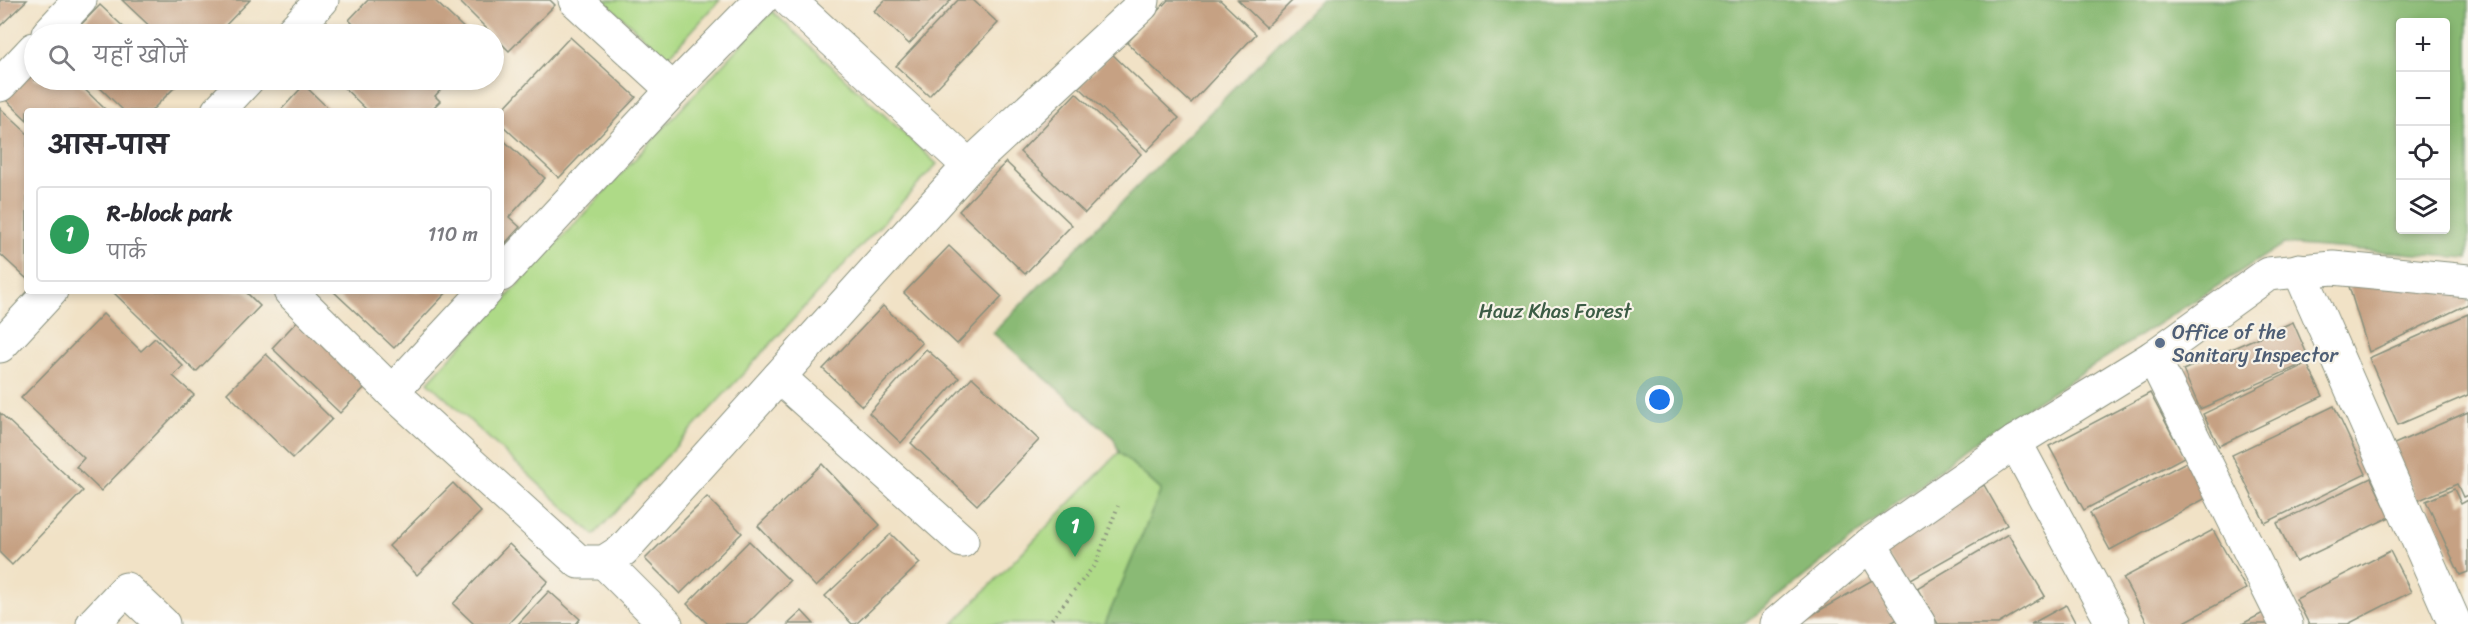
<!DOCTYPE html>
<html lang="hi">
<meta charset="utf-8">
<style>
body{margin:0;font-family:Sriracha,"Playpen Sans Deva",sans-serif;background:#f2f2f3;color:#2b2b33}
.controls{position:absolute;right:18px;top:18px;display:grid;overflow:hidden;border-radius:6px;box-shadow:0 3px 9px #0003}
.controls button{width:54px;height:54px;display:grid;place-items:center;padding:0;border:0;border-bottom:2px solid #e1e1e2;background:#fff;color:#2b2b33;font:30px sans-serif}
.you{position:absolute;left:1660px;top:400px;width:21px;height:21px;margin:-15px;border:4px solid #fff;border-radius:50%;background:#1a73e8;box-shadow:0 0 0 9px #1a73e833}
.badge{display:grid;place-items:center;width:39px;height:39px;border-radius:50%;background:#7c3aed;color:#fff;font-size:20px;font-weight:700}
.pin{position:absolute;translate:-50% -50px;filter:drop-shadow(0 2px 3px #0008)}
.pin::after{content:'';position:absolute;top:32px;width:21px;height:18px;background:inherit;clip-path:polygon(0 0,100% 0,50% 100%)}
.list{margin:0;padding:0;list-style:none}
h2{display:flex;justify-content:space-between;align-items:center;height:78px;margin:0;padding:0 24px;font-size:26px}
h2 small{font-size:20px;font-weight:400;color:#7c7c81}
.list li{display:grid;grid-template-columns:39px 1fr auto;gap:18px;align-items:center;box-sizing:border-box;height:96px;margin:0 12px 12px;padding:0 12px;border:2px solid #e1e1e2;border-radius:6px}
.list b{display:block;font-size:22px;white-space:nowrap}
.list p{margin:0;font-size:20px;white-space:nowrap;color:#7c7c81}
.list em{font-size:20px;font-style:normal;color:#7c7c81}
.icon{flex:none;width:33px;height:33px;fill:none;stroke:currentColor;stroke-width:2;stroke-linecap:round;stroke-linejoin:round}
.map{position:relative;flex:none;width:2468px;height:624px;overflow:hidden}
.search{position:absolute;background:#fff;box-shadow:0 3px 9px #0003;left:24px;top:24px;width:480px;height:66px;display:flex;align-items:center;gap:15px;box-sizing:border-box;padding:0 21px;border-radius:33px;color:#7c7c81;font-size:22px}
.panel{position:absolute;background:#fff;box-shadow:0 3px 9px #0003;left:24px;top:108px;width:480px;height:186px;border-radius:6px}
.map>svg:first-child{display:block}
.green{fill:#aeda87;stroke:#668c5e;stroke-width:1.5}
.forest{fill:#8aba74;stroke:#547c54;stroke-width:1.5;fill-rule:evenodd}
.building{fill:#c6a183}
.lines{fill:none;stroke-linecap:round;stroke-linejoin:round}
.minor-casing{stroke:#88907d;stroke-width:35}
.path{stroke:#88907d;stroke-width:4;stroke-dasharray:1.5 4.5;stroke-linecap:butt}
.minor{stroke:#fff;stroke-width:33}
.service-dot{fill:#5c6f8a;stroke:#f7f3e8;stroke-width:2}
.labels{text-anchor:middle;stroke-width:4.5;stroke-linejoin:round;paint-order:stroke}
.park-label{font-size:20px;fill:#3c5c45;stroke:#f7f3e8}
.service-label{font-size:20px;fill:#4e5e75;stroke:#f7f3e8;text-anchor:start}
</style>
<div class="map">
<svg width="2468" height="624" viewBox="0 0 2468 624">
<rect width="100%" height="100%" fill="#f7f3e8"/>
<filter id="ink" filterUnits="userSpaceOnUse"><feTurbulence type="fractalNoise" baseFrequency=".0167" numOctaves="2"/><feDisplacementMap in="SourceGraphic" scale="12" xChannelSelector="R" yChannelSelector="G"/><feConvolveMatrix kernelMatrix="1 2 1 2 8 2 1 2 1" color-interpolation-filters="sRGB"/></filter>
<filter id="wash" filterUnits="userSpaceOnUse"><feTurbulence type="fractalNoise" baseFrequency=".008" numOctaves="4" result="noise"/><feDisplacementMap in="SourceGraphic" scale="24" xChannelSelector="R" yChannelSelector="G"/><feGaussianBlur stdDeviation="1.35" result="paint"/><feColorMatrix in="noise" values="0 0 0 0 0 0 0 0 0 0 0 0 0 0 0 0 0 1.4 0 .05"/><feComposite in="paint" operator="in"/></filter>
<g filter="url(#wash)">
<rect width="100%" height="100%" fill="#f1e2c6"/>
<g class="green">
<polygon points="603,0 720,0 667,58"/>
<polygon points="772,11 937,164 594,535 428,382"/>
<polygon points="1119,452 1161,490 1105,624 953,624"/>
</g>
<path class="forest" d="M1321 0H2468V258L2283 244 1977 440 1744 624H1105L1161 490 1119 452 1113 437 993 333ZM2400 22H2446V230H2400Z"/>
<g id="blocks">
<g class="building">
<polygon points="0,0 27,0 0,26"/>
<polygon points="122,0 250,0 224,27 231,34 158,34"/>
<polygon points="368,0 434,0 470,34 358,34 361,32 349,20"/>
<polygon points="458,0 550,0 555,5 509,51"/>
<polygon points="885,0 951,0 909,44 874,11"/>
<polygon points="958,0 973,0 998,23 929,96 896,66"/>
<polygon points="1168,0 1220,0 1256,34 1191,103 1127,43"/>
<polygon points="1238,0 1293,0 1266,27"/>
<polygon points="100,5 131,34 72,34"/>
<polygon points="570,37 636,97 559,178 501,124 501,111"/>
<polygon points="1111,53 1179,118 1147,151 1079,87"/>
<polygon points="34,61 34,80 75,80 107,111 27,111 27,120 1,95"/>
<polygon points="92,80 177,80 180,82 151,111 124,111"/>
<polygon points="336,80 450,80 435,96 440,101 430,111 368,111"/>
<polygon points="304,85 331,111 280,111"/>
<polygon points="1076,93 1141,154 1085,213 1020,152"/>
<polygon points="0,108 27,133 27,279 0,254"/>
<polygon points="501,138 545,178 509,217 520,227 501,248"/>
<polygon points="1006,162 1072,225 1025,274 959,211"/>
<polygon points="949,246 1002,297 957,344 904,293"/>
<polygon points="2347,280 2468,290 2468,304 2369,352"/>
<polygon points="112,291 245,291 260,306 196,372"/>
<polygon points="333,291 448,291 394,348"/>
<polygon points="883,306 922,343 862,406 823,369"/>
<polygon points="103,314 141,351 155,338 183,366 173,376 194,395 101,491 76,467 84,458 21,398"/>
<polygon points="2468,314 2468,395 2398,425 2369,358"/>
<polygon points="301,317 369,383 340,413 272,348"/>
<polygon points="2293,322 2310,361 2200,409 2183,370"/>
<polygon points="926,349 959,378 901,443 869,413"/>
<polygon points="266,354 332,419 293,458 227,393"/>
<polygon points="2307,364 2323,396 2219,446 2203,414"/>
<polygon points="972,377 1039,440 977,505 911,443"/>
<polygon points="2150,393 2184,457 2084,510 2049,446"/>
<polygon points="2334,406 2366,474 2265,523 2232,455"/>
<polygon points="2468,412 2468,495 2463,497 2457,484 2417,501 2392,445"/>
<polygon points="0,413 83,491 12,565 0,553"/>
<polygon points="2188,461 2208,497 2110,550 2090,513"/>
<polygon points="822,464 880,525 816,587 758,526"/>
<polygon points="2371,478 2390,517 2296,562 2277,523"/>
<polygon points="453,483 481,512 417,575 389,546"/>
<polygon points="1984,485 2007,525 1904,583 1882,543"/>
<polygon points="2454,489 2461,504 2468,500 2468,572 2460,575 2426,501"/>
<polygon points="707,497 742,533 680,594 645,559"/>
<polygon points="2213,530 2246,589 2181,624 2148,624 2123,578"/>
<polygon points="891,534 920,563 856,624 852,624 825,596"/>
<polygon points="2008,534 2045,596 1998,624 1938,624 1917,588"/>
<polygon points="749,541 790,581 747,624 708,624 687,604"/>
<polygon points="509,544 548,581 508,624 474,624 453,604"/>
<polygon points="2390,551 2411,592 2348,624 2309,624 2296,599"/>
<polygon points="1874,579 1898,619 1889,624 1796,624"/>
<polygon points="549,591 580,619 576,624 518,624"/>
<polygon points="2066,605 2076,624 2031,624"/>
<polygon points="802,611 814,624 788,624"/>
<polygon points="2267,611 2274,624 2242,624"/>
</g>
</g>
</g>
<g filter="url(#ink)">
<use href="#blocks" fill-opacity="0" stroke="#88907d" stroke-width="1.5"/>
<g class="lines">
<defs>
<g id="minor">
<polyline points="575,0 673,90"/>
<polyline points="789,0 969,166"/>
<polyline points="48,34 80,0"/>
<polyline points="290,34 322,0"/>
<polyline points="0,85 34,49"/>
<polyline points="218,111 247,80"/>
<polyline points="2299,270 2455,624"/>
<polyline points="501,275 673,90 761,0"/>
<polyline points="290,291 392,392 486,291"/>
<polyline points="0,346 51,291"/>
<polyline points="2153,357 2286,624"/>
<polyline points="779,377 962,541"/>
<polyline points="392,392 579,562 604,562 623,550 969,166 1142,5 1143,0"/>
<polyline points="2015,442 2113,624"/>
<polyline points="1870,544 1919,624"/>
<polyline points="604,562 666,624"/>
<polyline points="93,624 126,589 163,624"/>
<polyline points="1776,624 1870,544 2015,442 2153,357 2268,274 2333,268 2468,281"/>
</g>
</defs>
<use href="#minor" class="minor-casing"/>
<polyline class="path" points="1048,624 1096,563 1118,506"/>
<use href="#minor" class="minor"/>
</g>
</g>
<circle class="service-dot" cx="2160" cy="343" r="6"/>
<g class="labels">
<g class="park-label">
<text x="1555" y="318">Hauz Khas Forest</text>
</g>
<g class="service-label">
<text x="2172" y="339">Office of the<tspan x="2172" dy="23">Sanitary Inspector</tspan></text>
</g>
</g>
</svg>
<div class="controls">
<button>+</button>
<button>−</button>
<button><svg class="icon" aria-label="locate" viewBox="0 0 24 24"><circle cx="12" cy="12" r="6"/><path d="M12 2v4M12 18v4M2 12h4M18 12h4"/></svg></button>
<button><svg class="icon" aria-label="layers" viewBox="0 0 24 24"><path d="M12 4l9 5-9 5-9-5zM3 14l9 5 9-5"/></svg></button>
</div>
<div class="you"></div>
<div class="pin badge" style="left:1075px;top:557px;background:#2e9e5b">1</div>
<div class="search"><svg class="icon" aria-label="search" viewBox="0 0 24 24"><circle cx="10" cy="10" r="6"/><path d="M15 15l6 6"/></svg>यहाँ खोजें</div>
<section class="panel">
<h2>आस-पास<small></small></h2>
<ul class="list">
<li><span class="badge" style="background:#2e9e5b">1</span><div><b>R-block park</b><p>पार्क</p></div><em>110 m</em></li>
</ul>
</section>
</div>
